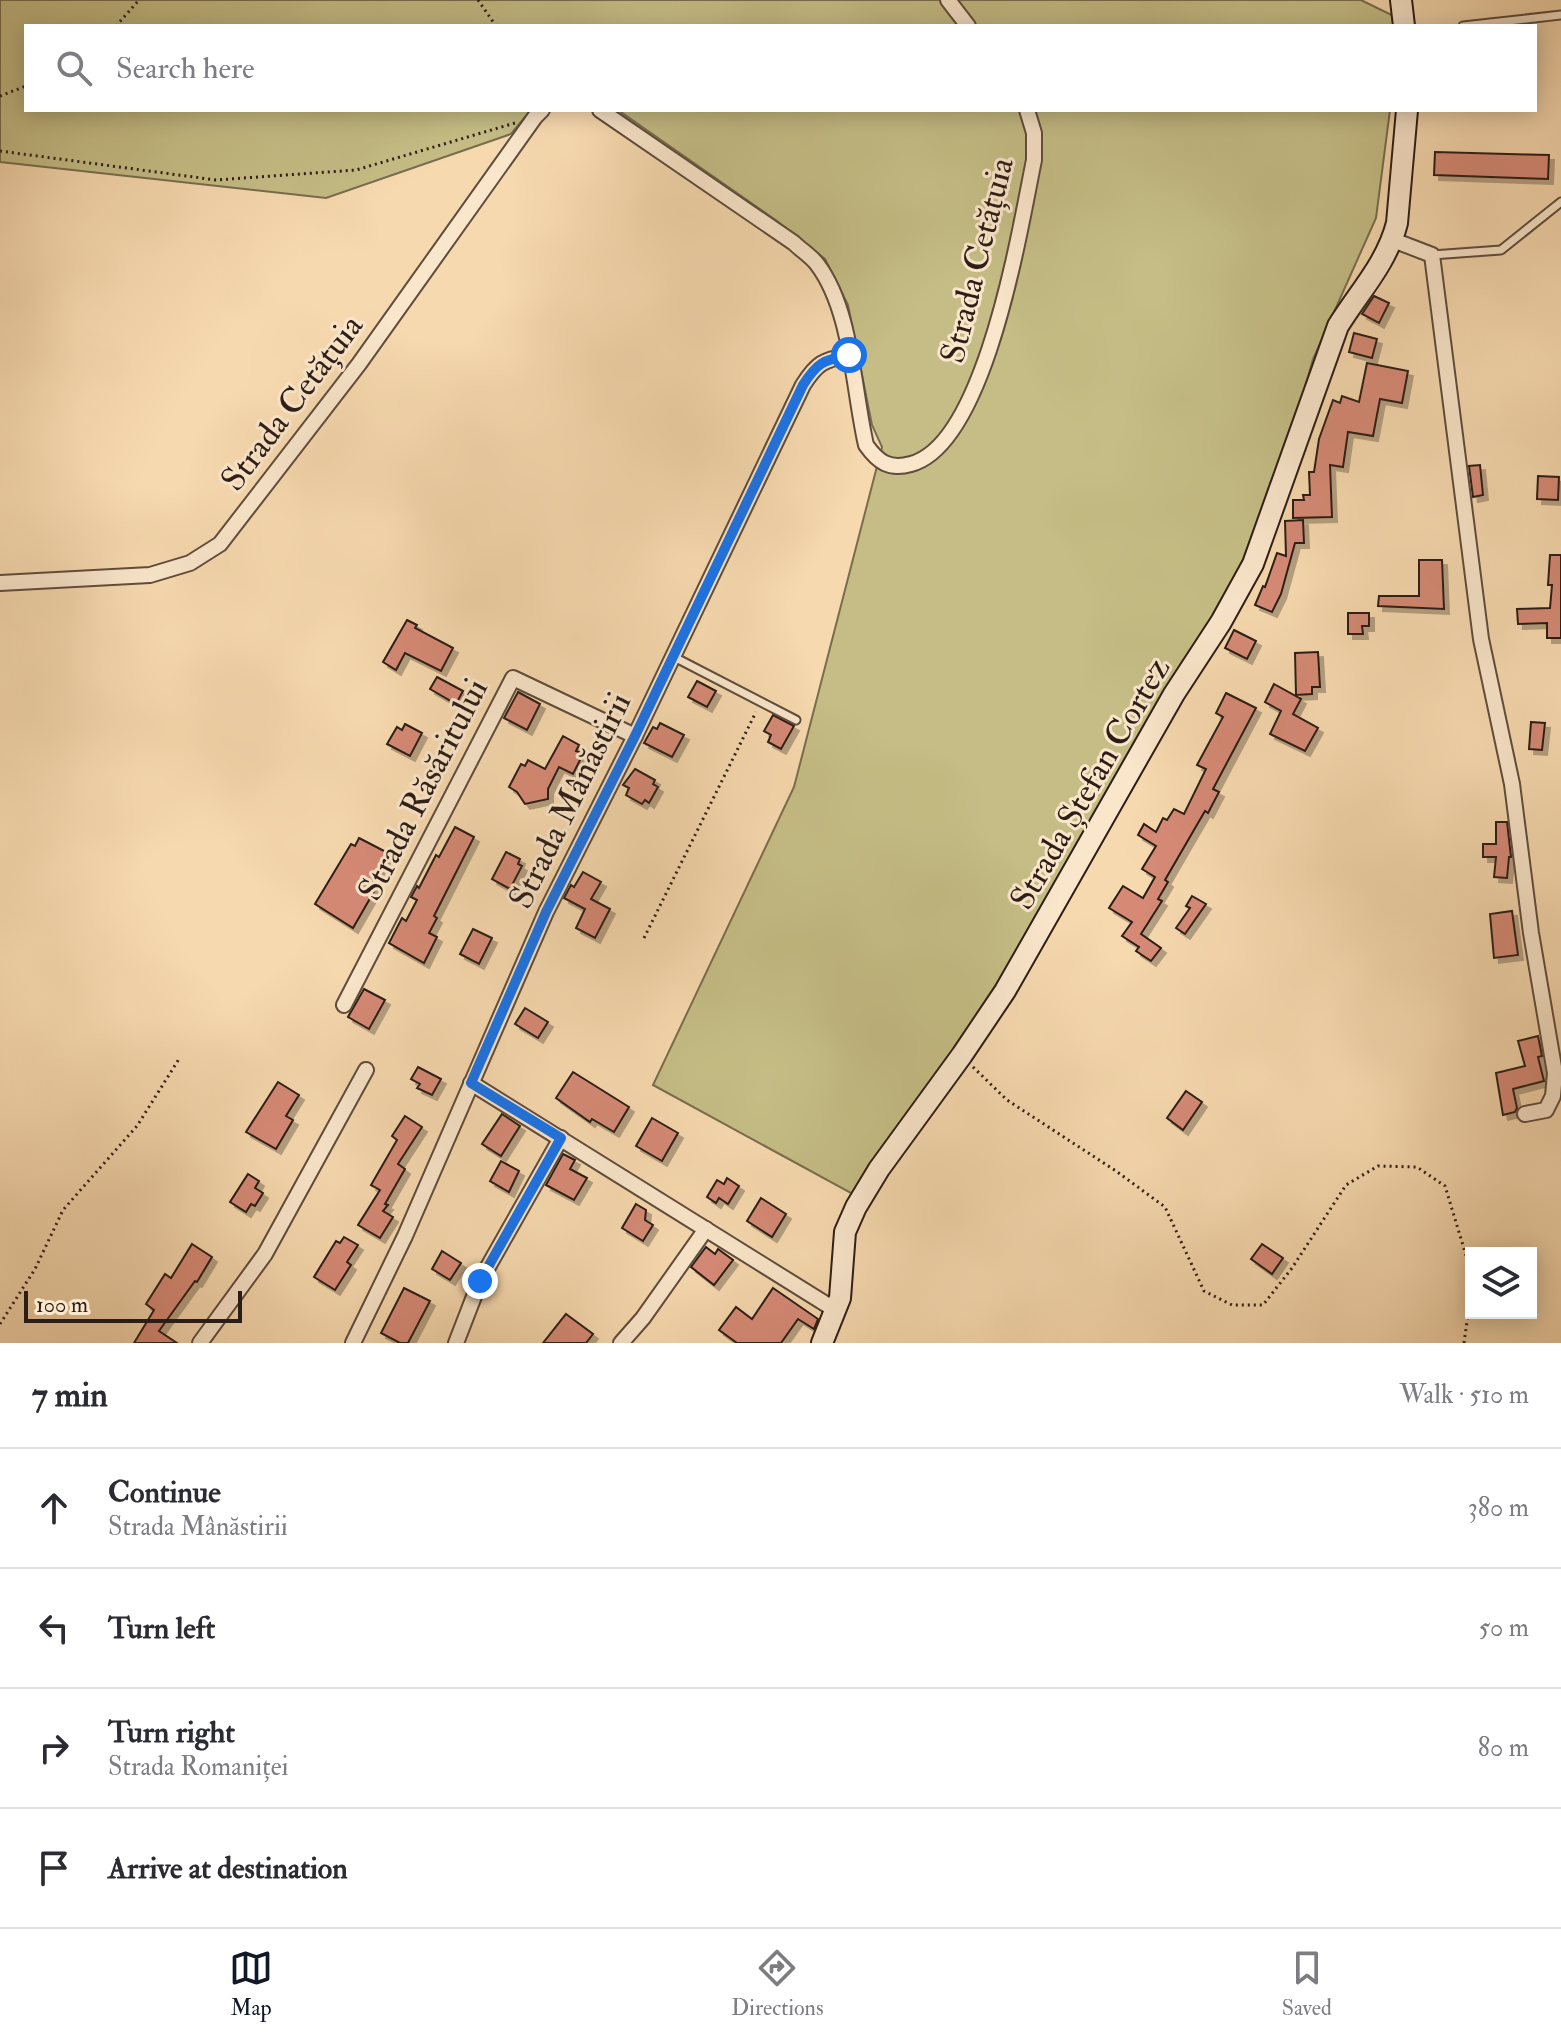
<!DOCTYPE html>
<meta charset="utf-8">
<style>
body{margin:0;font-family:"IM FELL Double Pica",serif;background:#f2f2f3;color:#2b2b33}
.controls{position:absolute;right:24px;bottom:24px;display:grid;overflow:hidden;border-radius:0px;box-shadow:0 4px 20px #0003}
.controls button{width:72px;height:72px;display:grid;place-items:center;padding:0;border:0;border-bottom:2px solid #e1e1e2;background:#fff;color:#2b2b33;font:40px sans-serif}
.scale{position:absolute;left:24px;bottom:20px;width:218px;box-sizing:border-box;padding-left:8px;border:4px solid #2c1d16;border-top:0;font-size:22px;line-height:28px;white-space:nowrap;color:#2c1d16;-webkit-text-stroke:6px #fae6cb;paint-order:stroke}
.stop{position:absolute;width:24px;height:24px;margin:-18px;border:6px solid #1a73e8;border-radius:50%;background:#fff}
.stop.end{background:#1a73e8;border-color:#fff;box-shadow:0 2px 8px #0008}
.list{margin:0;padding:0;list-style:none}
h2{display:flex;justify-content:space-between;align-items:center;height:104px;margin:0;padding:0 32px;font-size:34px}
h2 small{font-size:26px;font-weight:400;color:#7c7c81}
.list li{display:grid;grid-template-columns:52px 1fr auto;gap:24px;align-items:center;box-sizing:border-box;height:120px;padding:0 32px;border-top:2px solid #e1e1e2}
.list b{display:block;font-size:30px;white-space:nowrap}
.list p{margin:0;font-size:26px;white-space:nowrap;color:#7c7c81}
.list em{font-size:26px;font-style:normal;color:#7c7c81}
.icon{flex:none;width:44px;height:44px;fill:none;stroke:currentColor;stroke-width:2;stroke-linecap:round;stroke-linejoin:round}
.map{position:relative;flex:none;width:1561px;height:1343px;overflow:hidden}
.search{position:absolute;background:#fff;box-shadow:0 4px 20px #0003;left:24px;right:24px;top:24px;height:88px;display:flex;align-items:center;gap:20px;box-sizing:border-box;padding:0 28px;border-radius:0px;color:#7c7c81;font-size:30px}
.sheet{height:584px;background:#fff}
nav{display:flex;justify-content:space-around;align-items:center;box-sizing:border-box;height:112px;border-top:2px solid #e1e1e2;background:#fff;font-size:22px;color:#7c7c81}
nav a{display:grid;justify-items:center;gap:4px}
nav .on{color:#111827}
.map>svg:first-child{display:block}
.green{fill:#c5bd85;stroke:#786d4e;stroke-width:2}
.building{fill:#d68a76;stroke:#2c1d16;stroke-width:2;filter:url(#shadow)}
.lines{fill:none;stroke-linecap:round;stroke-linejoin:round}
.lane-casing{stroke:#5f4c3c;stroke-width:11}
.street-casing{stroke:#5f4c3c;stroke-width:18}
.secondary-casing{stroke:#2c1d16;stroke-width:24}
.path{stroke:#2c1d16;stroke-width:3;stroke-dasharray:2 4;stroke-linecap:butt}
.lane{stroke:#fae6cb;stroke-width:7}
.street{stroke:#fae6cb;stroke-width:14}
.secondary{stroke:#fae6cb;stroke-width:20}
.route{stroke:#1a73e8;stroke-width:10}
.labels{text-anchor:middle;stroke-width:6;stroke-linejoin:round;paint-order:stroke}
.street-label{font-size:34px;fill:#2c1d16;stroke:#fae6cb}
</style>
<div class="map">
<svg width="1561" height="1343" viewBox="0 0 1561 1343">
<defs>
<filter id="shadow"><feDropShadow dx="5" dy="5" stdDeviation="0" flood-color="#0004"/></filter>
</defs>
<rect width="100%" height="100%" fill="#f7d9af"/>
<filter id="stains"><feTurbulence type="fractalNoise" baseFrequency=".0025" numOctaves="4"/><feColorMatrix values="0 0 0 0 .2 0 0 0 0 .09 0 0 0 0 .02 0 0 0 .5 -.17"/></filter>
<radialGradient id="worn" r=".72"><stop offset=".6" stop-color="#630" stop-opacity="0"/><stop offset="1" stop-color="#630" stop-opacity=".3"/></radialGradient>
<g class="green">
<polygon points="0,0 1361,0 1402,20 1401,26 26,26 26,110 531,110 511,134 326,198 0,162"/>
<polygon points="618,110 1390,110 1376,218 1313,359 1254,566 949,1063 860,1198 653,1085 794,787 882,447 872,425 848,305 825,259 777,221"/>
</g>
<g class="building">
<polygon points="1435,152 1549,155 1548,179 1434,175"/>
<polygon points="1374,296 1389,303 1379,323 1362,314"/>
<polygon points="1354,333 1377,339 1372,358 1349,352"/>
<polygon points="1367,363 1408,371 1402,403 1380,399 1373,436 1348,432 1343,467 1330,465 1332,517 1293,518 1293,500 1304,500 1303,495 1310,495 1309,472 1314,472 1319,439 1333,400 1340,403 1342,396 1359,402"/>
<polygon points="1480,465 1483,495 1473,497 1469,466"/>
<polygon points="1538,476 1559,477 1558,500 1537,499"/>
<polygon points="1303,520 1304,543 1295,543 1281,594 1272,612 1255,605 1263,586 1265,587 1277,553 1286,556 1285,521"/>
<polygon points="1550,555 1561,555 1561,638 1547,638 1547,623 1518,624 1517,609 1550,608 1552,585 1548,585"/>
<polygon points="1419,560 1442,560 1444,609 1378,606 1379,596 1419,596"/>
<polygon points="1348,613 1369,613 1369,626 1362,626 1363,634 1348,634"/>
<polygon points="407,620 417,625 415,628 453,648 441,671 405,653 396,670 383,662"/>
<polygon points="1234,630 1256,641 1247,659 1225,648"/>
<polygon points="1318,652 1320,687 1312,687 1312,694 1296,695 1295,653"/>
<polygon points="437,677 463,691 456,704 430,689"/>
<polygon points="697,681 716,691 707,707 688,697"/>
<polygon points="1274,684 1301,699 1293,714 1318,728 1305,751 1270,734 1281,711 1265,702"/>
<polygon points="518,692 540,704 527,730 504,718"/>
<polygon points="1226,693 1256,708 1213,789 1219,792 1208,813 1205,811 1165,880 1168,882 1158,899 1162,901 1141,934 1161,948 1151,961 1136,951 1139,947 1122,936 1132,922 1109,908 1123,886 1143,898 1155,877 1142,869 1156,846 1138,835 1144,824 1156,832 1163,818 1167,820 1174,809 1184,814 1206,769 1197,765 1223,717 1216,713"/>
<polygon points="773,715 794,726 781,749 768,742 771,735 764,731"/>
<polygon points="1531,722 1545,723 1542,750 1529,749"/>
<polygon points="660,723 684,735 672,757 644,743 653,727 657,729"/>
<polygon points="405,724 422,733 410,756 387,744 397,727 402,730"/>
<polygon points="563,736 579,745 576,751 583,754 573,774 559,767 548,789 548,799 525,804 517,792 509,787 521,764 525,766 528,760 545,769"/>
<polygon points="635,769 655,780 653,784 658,787 649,803 645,800 642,804 626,795 629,788 623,785"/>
<polygon points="1496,822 1507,822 1511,857 1509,857 1507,878 1494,877 1496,857 1483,857 1483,844 1496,844"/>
<polygon points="455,827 474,837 434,916 437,918 429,933 437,937 424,963 389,943 402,918 406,921 417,900 411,897 417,886 419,888 436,855 439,857"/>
<polygon points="359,838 388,853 371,885 376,888 353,928 315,904 351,844 355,846"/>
<polygon points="506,852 520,859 518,864 522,866 510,889 492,879"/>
<polygon points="583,872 601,882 591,899 610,909 595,938 576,928 585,909 564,898 571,885 574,887"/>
<polygon points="1192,896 1206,904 1185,934 1176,928 1190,908 1186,906"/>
<polygon points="1512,911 1518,955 1494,958 1490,914"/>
<polygon points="473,929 492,938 479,964 460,954"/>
<polygon points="364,989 385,1000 369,1029 348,1017"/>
<polygon points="525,1008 548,1022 538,1038 515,1024"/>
<polygon points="1538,1036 1542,1056 1538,1057 1544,1081 1513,1089 1517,1108 1515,1112 1503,1115 1496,1073 1525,1066 1518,1041"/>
<polygon points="418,1067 441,1079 432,1095 417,1088 420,1084 411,1079"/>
<polygon points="573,1072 629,1107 614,1132 592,1119 590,1122 556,1098"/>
<polygon points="278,1082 299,1095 286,1116 293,1120 276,1149 246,1132"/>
<polygon points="1186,1091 1202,1102 1183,1130 1167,1118"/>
<polygon points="502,1114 520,1126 501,1156 482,1144"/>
<polygon points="405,1116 422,1127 398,1164 405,1169 385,1204 388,1205 383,1211 393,1217 380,1238 358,1225 380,1190 371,1185 397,1140 392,1136"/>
<polygon points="652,1118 678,1133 662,1161 636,1146"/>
<polygon points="563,1154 575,1160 570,1169 587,1178 574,1200 546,1185"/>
<polygon points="501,1161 519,1171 509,1192 490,1181"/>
<polygon points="248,1174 259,1181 255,1188 263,1193 255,1206 251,1204 246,1212 230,1202"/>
<polygon points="727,1178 739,1186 728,1204 719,1198 716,1203 707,1197 717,1180 724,1184"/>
<polygon points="761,1198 786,1214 772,1237 747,1221"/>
<polygon points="636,1204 646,1210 645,1220 653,1225 643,1241 622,1228"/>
<polygon points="344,1237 358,1245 347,1262 351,1265 335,1290 314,1277 336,1241 340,1243"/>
<polygon points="192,1244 212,1257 197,1282 195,1281 159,1331 177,1343 134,1343 154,1310 146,1304 165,1274 171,1278"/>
<polygon points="1262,1244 1283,1258 1272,1274 1251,1259"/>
<polygon points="706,1247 715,1254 718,1249 733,1260 714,1285 691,1267"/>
<polygon points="442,1251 461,1263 450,1280 432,1269"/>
<polygon points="404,1288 430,1301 408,1343 400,1343 381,1333"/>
<polygon points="773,1288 818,1319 814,1329 798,1319 781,1343 737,1343 719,1330 736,1307 752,1319"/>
<polygon points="566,1314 593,1334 586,1343 543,1343"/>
</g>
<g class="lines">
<defs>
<g id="lane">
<polyline points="1463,26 1561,15"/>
<polyline points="1432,255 1501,250 1561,202"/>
<polyline points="674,657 796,720"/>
</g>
<g id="street">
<polyline points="948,0 968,26"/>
<path d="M600 110 794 243C801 250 811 256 817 264 852 310 853 389 866 445 878 462 889 470 911 464 986 444 1020 228 1034 160V133L1027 110"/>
<polyline points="1393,240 1432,255 1481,639 1512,784 1531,933 1555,1073 1553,1096 1546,1110 1525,1114"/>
<polyline points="0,583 150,575 190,563 220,544 359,364 535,117 542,110"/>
<polyline points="344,1005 513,678 635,736"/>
<polyline points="471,1083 837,1311"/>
<polyline points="200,1343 265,1254 366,1070"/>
<path d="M353 1343 405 1236 546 912 635 736 803 385C817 363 823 360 849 355"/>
<polyline points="456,1343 480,1281 561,1138"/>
<polyline points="621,1343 643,1318 706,1229"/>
</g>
<g id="secondary">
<polyline points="1401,0 1404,26"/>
<path d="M822 1343 840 1298 845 1232 856 1207 879 1169 962 1055 1005 991 1174 694 1221 622 1253 564 1338 326C1359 292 1387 263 1397 223L1407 110"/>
</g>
</defs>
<use href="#lane" class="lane-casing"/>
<use href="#street" class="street-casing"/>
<use href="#secondary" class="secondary-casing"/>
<g class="path">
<polyline points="478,0 496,26"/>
<polyline points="116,26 139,0"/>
<polyline points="0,96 26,86"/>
<polyline points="0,151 216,180 356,170 515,123"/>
<polyline points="644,938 756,712"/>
<polyline points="973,1067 1007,1100 1116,1171 1165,1207 1204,1291 1232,1305 1263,1305 1292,1268 1346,1185 1378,1166 1417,1167 1445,1186 1471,1272"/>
<polyline points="0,1324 35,1269 63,1210 137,1126 179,1059"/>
<polyline points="1464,1343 1471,1293"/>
</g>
<use href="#lane" class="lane"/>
<use href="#street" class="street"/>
<use href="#secondary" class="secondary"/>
</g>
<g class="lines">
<path class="route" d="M480 1281 561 1138 471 1083 546 912 635 736 803 385C817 363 823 360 849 355"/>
</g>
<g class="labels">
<g class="street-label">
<text transform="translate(976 260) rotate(-76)" y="12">Strada Cetățuia</text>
<text transform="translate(291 402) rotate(-53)" y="12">Strada Cetățuia</text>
<text transform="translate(1089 783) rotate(-60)" y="12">Strada Ștefan Cortez</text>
<text transform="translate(422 789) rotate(-63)" y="12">Strada Răsăritului</text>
<text transform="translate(569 800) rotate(-64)" y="12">Strada Mânăstirii</text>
</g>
</g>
<rect width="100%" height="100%" filter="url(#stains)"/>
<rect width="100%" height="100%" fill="url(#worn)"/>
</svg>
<div class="controls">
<button><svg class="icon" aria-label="layers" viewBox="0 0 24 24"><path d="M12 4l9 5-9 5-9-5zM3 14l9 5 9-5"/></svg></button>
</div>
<div class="scale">100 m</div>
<div class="stop" style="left:849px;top:355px"></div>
<div class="stop end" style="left:480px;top:1281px"></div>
<div class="search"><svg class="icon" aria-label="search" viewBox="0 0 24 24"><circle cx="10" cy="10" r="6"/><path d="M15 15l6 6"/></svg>Search here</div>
</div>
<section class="sheet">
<h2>7 min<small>Walk · 510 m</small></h2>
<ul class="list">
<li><svg class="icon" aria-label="ahead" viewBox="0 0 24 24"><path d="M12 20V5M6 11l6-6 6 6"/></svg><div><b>Continue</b><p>Strada Mânăstirii</p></div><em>380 m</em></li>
<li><svg class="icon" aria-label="left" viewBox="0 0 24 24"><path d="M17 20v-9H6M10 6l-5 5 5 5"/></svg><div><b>Turn left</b></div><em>50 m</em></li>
<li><svg class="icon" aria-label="right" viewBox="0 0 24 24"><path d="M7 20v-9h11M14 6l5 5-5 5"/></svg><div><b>Turn right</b><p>Strada Romaniței</p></div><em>80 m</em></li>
<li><svg class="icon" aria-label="arrive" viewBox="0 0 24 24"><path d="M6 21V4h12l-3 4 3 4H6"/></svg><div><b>Arrive at destination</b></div></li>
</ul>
</section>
<nav>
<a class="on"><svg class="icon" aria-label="map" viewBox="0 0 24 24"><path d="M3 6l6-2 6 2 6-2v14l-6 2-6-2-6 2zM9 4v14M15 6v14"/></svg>Map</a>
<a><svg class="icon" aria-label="directions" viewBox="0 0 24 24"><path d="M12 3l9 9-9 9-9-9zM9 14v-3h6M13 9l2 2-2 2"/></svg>Directions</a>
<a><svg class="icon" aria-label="saved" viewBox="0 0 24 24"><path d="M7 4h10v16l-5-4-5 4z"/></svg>Saved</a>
</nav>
